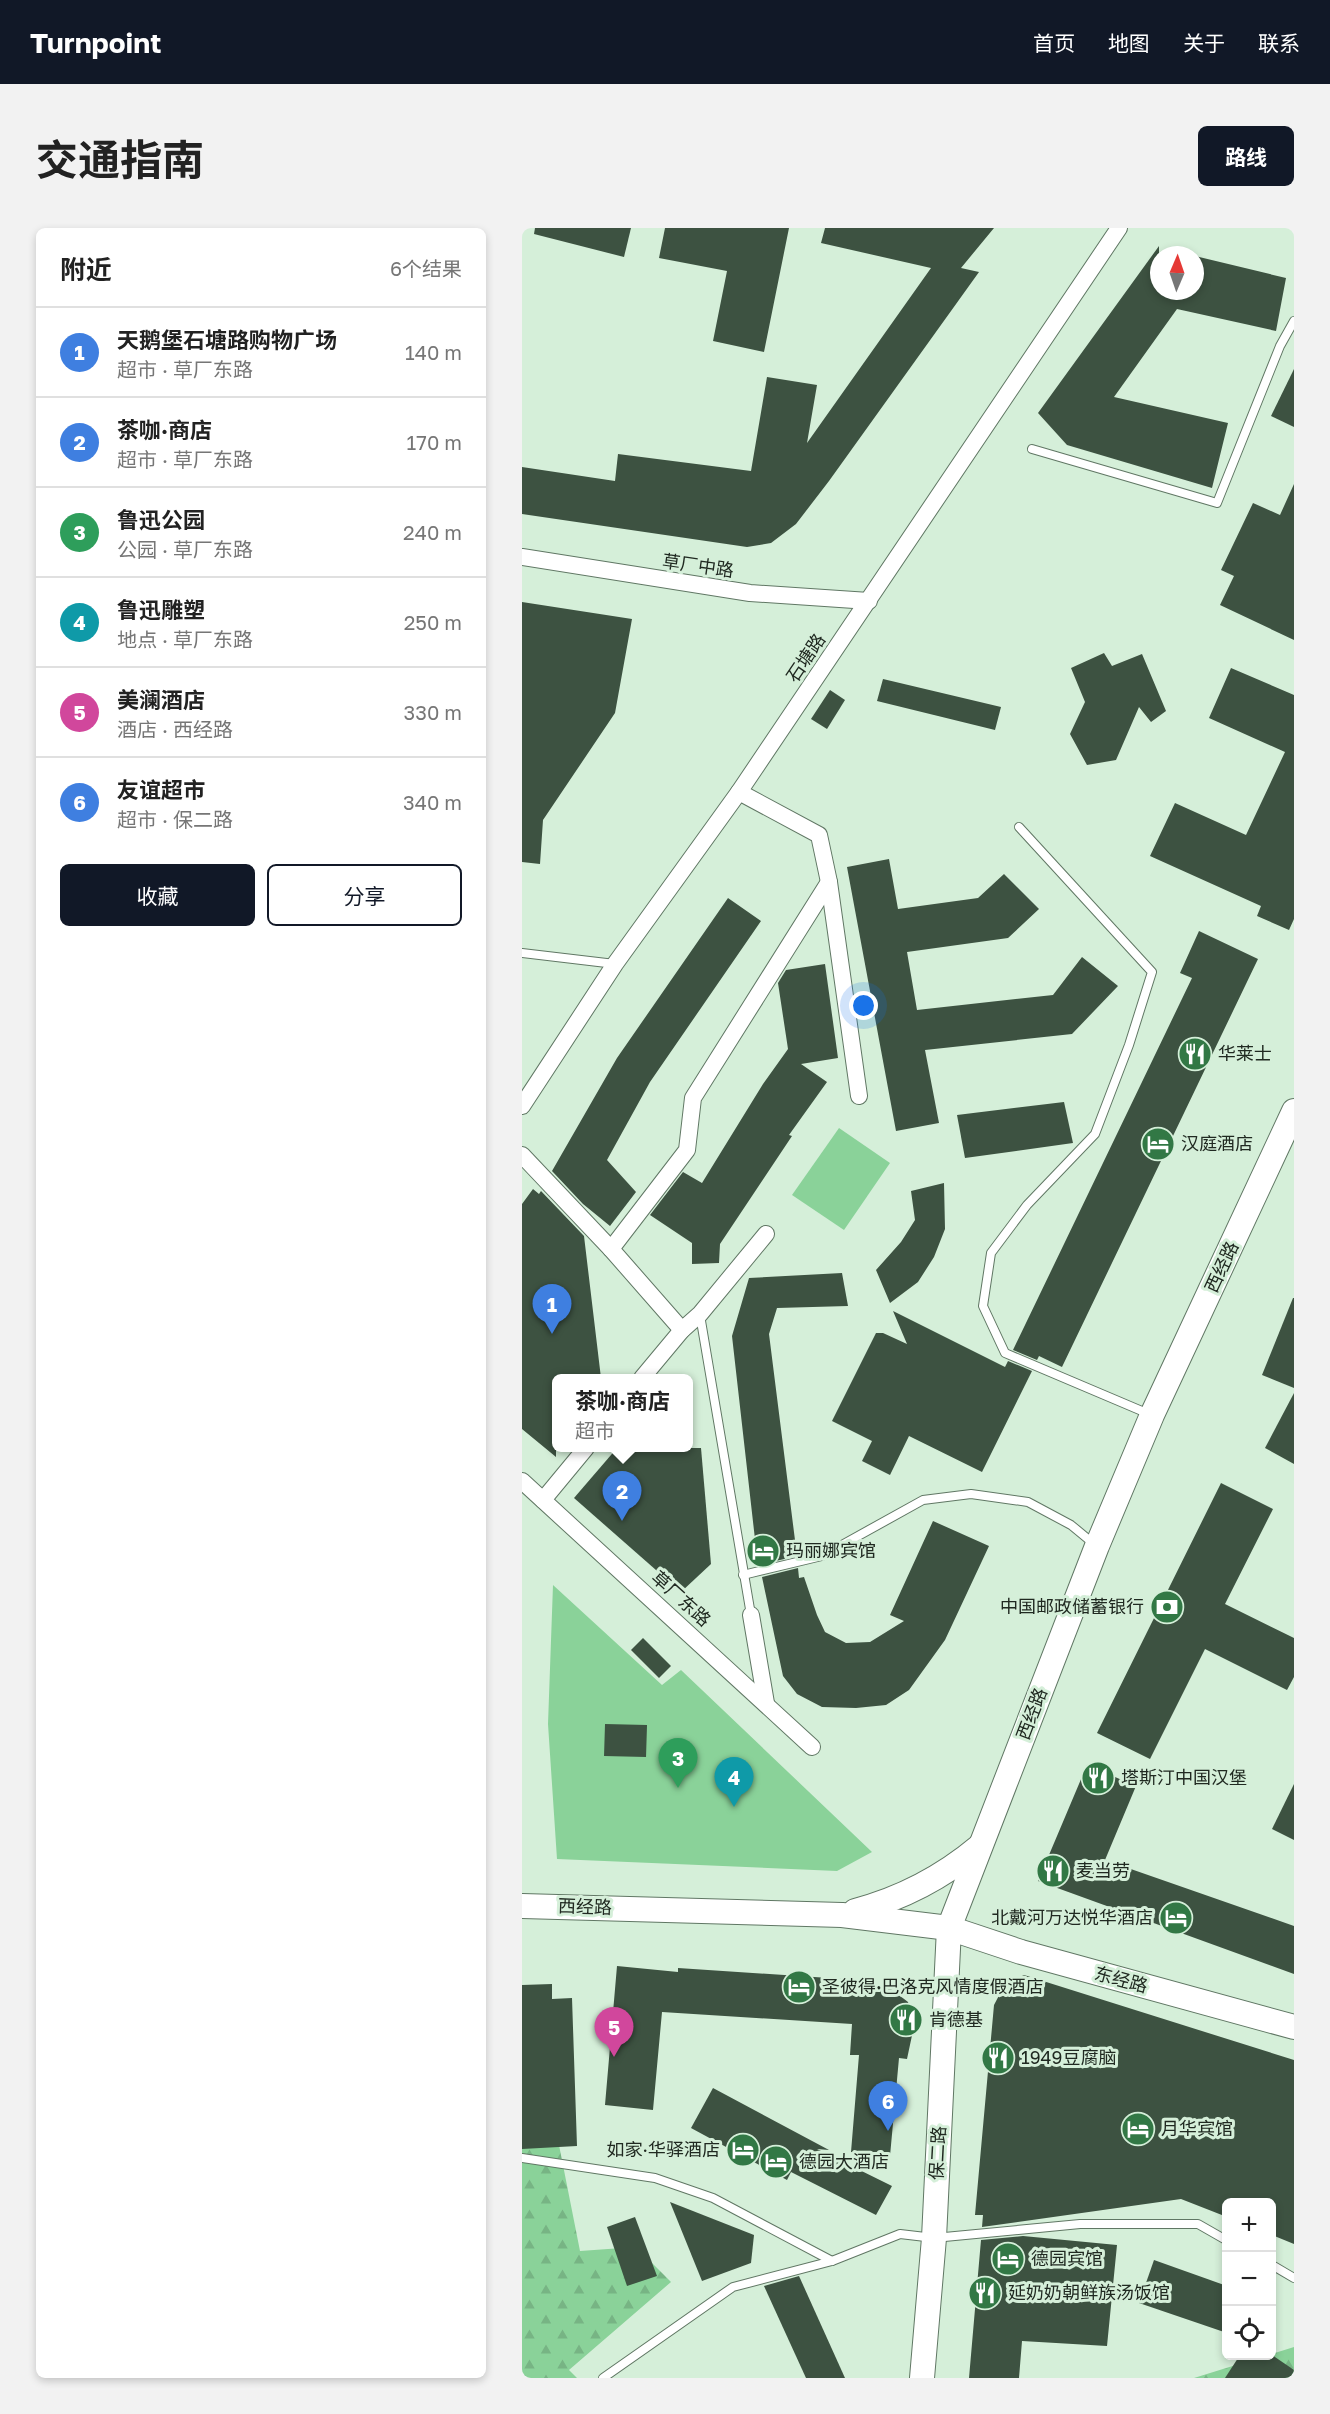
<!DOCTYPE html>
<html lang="zh">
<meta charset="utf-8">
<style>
body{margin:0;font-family:"Golos Text","Noto Sans SC",sans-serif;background:#f2f2f2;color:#222}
.controls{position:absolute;right:18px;bottom:18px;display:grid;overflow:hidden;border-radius:9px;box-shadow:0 3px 9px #0003}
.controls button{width:54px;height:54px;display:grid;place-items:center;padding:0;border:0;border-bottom:2px solid #e0e0e0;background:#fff;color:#222;font:30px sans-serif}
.compass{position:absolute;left:628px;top:18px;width:54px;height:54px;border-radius:50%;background:#fff;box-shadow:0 3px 9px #0003;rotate:2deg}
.you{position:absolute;left:342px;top:778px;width:21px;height:21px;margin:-15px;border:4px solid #fff;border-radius:50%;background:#1a73e8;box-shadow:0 0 0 9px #1a73e833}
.badge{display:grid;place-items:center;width:39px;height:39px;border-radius:50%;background:#111827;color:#fff;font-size:20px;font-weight:700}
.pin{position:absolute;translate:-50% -50px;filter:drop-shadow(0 2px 3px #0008)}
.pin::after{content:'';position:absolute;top:32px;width:21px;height:18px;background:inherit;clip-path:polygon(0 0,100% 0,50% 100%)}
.popup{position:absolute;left:30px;top:1146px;width:141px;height:78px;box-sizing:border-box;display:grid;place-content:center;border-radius:9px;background:#fff;filter:drop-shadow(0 2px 4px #0005);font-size:20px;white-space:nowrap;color:#767676}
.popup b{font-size:22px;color:#222}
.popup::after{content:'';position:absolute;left:50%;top:100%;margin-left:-12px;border:12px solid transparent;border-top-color:#fff}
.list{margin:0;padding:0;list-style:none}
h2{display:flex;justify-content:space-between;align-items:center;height:78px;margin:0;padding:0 24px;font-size:26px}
h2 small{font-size:20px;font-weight:400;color:#767676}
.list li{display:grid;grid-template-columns:39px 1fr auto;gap:18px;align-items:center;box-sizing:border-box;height:90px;padding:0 24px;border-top:2px solid #e0e0e0}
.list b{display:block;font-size:22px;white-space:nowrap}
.list p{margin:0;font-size:20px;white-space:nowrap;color:#767676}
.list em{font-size:20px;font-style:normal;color:#767676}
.actions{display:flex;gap:12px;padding:18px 24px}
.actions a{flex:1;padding:14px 0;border:2px solid #111827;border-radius:9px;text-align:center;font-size:21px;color:#111827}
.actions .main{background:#111827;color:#fff}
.icon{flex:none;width:33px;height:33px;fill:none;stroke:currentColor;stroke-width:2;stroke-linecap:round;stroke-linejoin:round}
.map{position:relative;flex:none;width:772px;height:2150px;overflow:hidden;border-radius:9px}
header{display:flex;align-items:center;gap:36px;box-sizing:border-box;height:84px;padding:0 30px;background:#111827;color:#fff}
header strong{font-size:28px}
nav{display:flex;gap:33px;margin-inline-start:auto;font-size:21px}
.intro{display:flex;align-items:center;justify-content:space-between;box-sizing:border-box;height:144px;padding:0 36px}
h1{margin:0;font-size:42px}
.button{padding:15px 27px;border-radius:9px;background:#111827;color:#fff;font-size:21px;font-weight:700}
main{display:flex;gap:36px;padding:0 36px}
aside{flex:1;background:#fff;border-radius:9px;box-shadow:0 3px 9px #0003}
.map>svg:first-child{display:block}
.green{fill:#8ad299}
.forest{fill:url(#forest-firs)}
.building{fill:#3d5241}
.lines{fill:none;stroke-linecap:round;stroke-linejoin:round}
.lane-casing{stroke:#607764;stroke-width:10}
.street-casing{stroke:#607764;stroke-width:18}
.secondary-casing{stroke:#607764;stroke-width:26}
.lane{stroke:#fff;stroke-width:8}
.street{stroke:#fff;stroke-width:16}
.secondary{stroke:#fff;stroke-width:24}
.labels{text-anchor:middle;stroke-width:6;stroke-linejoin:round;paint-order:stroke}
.street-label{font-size:18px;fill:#202921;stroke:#d5efd9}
.poi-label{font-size:18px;fill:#202921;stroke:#d5efd9;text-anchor:start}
</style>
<header>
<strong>Turnpoint</strong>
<nav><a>首页</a><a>地图</a><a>关于</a><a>联系</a></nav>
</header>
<div class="intro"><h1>交通指南</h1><a class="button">路线</a></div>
<main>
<aside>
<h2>附近<small>6个结果</small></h2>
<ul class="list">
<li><span class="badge" style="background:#3f7fe0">1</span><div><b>天鹅堡石塘路购物广场</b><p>超市 · 草厂东路</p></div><em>140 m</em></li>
<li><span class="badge" style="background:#3f7fe0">2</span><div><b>茶咖·商店</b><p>超市 · 草厂东路</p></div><em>170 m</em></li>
<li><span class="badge" style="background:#2e9e5b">3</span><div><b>鲁迅公园</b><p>公园 · 草厂东路</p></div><em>240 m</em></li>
<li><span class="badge" style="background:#0f9aa8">4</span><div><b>鲁迅雕塑</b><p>地点 · 草厂东路</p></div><em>250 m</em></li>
<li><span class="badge" style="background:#d1479c">5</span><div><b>美澜酒店</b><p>酒店 · 西经路</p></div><em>330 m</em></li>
<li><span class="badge" style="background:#3f7fe0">6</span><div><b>友谊超市</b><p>超市 · 保二路</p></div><em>340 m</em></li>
</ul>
<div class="actions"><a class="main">收藏</a><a>分享</a></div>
</aside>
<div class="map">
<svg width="772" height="2150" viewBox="0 0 772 2150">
<defs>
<pattern id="forest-firs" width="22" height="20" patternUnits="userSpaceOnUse" patternTransform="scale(1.5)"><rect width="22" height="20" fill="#8ad299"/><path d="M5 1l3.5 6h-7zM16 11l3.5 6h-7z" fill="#77b484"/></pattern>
</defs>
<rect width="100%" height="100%" fill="#d5efd9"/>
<g class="green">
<polygon points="317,900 368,935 322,1002 270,967"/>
<polygon points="31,1357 140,1457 159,1442 350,1624 315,1643 35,1631 26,1496"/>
</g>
<g class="forest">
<polygon points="0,1908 36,1912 58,2023 114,2019 149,2054 47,2142 55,2150 0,2150"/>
<polygon points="772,2119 772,2150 672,2150"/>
</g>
<g class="building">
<polygon points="13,0 109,0 102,29 12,6"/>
<polygon points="143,0 267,0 242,124 191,113 205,43 137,30"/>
<polygon points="303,0 472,0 439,40 457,44 307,253 274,296 249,315 225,319 0,286 0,239 93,253 96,226 229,243 245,149 295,157 285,215 409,40 299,15"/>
<polygon points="637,18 637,63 673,63 673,28 764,50 754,103 655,81 592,169 706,195 690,260 545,217 516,185"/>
<polygon points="772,141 772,199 749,188"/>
<polygon points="772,256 772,412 698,377 712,348 699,342 731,275 758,287"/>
<polygon points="0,374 110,391 93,485 21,592 18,636 0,634"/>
<polygon points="582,425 590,438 620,426 644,483 629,494 617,479 594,532 565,537 548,506 563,474 549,440"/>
<polygon points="709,440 772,467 772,691 767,702 735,688 739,678 628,628 653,575 724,607 763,524 687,490"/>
<polygon points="361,451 479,479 473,502 355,473"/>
<polygon points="308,462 323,472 305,501 289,491"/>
<polygon points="367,631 376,681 456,670 482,646 517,681 486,710 385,724 395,782 531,767 560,729 596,758 550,806 403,822 417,895 374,903 325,639"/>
<polygon points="206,670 239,693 128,854 85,932 114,964 88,998 61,976 30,943 95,830"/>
<polygon points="677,703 736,731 540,1139 517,1128 515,1132 491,1122 670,750 658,745"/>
<polygon points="303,736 316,830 279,836 305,854 267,907 270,908 198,1016 197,1035 170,1036 170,1015 128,987 161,944 180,955 241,856 266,821 256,755 264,742"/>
<polygon points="542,874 551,915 443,930 435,887"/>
<polygon points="422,955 423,1001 412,1029 396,1054 368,1075 354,1042 379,1014 393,992 389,963"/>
<polygon points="11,961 17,966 19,963 62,1008 79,1150 34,1150 34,1229 0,1201 0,976"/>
<polygon points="320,1045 326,1078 255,1080 247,1106 275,1328 237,1337 235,1329 210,1108 227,1050"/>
<polygon points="771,1070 772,1070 772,1160 740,1147"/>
<polygon points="371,1083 483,1139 486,1133 510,1143 460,1244 387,1208 368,1247 340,1233 350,1213 310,1193 354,1105 361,1105 385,1116"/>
<polygon points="772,1165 772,1236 743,1220"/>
<polygon points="95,1220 179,1220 189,1336 159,1364 52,1270"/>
<polygon points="699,1255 751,1281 703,1376 772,1410 772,1449 765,1462 683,1421 628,1531 575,1505"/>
<polygon points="411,1293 467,1318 423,1412 387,1462 364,1477 334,1480 300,1479 275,1466 261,1448 240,1349 276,1340 277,1350 282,1349 295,1387 303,1404 324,1415 348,1414 382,1393 368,1387"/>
<polygon points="121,1410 149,1438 137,1450 109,1422"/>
<polygon points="83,1496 125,1497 124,1529 82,1528"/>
<polygon points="565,1537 614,1558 583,1632 772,1698 772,1746 516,1653"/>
<polygon points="772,1556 772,1612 750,1601"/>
<polygon points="95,1738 156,1744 156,1740 337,1752 369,1761 386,1774 392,1798 385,1831 377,1830 368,1928 329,1924 337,1827 328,1827 330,1796 140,1784 131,1882 83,1877"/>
<polygon points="502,1747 772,1832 772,2016 750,2007 750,1974 705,1974 705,1989 659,1971 460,1999 461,1987 453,1987 472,1777 483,1756"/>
<polygon points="30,1756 30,1771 50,1770 55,1918 0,1921 0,1757"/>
<polygon points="191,1860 307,1922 295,1921 370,1958 354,1987 269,1944 265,1952 169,1900"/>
<polygon points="148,1974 232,2007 229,2035 180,2053"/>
<polygon points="113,1989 135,2048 105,2058 85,1999"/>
<polygon points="501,2008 595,2017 585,2118 500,2113 497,2150 447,2150 459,2012"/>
<polygon points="632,2032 705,2058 705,2105 617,2075"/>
<polygon points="277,2048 323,2150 284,2150 242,2058"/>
<polygon points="718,2127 750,2127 772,2142 772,2150 703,2150"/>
</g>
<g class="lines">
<defs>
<g id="lane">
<polyline points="510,221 695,275 758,118 772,93"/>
<polyline points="497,599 630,744 607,817 573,906 505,977 469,1025 461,1078 483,1125 627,1186"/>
<polyline points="0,725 93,736"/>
<polyline points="178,1087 229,1387"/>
<polyline points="221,1347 300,1328 401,1272 449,1266 506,1274 549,1297 572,1316"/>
<polyline points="0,1930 133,1950 191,1970 310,2033"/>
<polyline points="750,2037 772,2050"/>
<polyline points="81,2150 211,2059 310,2033 378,2006 412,2010 558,1996 676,1996 704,2012"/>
</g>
<g id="street">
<polyline points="0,329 228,365 347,373"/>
<polyline points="217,564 297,607 307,654 337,868"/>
<polyline points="0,878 93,736 217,564 597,0"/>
<polyline points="0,927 89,1021"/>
<polyline points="160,1102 89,1021 165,922 171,870 307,654"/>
<polyline points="120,1150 160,1102 178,1086 244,1006"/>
<polyline points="0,1253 290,1519"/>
<polyline points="21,1272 64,1220"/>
<polyline points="229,1387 244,1475"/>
</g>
<g id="secondary">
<polyline points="0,1678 320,1687 427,1700 499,1724 772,1799"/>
<path d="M333 1683C379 1671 421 1649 458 1618"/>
<polyline points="400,2150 412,2010 427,1700 575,1318 630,1187 772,883"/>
</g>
</defs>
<use href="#lane" class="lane-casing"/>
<use href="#street" class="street-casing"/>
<use href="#secondary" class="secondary-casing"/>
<use href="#lane" class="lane"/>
<use href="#street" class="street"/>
<use href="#secondary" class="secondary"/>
</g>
<defs>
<symbol id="restaurant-disc" viewBox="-11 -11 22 22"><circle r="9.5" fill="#327845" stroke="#d5efd9"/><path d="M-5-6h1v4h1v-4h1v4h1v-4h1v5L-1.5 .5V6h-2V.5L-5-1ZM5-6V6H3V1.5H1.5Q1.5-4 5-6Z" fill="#fff"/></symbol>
<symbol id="hotel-disc" viewBox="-11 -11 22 22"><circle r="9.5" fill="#327845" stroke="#d5efd9"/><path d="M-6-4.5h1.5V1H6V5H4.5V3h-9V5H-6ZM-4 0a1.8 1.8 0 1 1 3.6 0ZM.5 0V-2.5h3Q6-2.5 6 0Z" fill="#fff"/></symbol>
<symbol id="bank-disc" viewBox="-11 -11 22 22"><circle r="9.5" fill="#327845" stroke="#d5efd9"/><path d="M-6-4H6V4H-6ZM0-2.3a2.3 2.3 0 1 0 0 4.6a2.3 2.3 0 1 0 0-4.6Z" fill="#fff"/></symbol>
</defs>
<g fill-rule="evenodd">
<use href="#restaurant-disc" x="654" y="807" width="38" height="38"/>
<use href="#hotel-disc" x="617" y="897" width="38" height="38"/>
<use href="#hotel-disc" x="222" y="1304" width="38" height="38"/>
<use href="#bank-disc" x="626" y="1360" width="38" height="38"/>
<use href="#restaurant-disc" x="557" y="1531" width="38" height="38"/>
<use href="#restaurant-disc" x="512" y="1624" width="38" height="38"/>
<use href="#hotel-disc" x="635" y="1671" width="38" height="38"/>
<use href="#hotel-disc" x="258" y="1740" width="38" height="38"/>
<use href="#restaurant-disc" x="365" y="1773" width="38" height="38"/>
<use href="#restaurant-disc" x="457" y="1811" width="38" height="38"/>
<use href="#hotel-disc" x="597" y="1882" width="38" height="38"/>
<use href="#hotel-disc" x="202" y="1903" width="38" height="38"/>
<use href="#hotel-disc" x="235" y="1915" width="38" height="38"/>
<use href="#hotel-disc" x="467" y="2012" width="38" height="38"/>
<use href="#restaurant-disc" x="444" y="2046" width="38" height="38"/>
</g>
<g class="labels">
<g class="street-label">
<text transform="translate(176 338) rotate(8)" y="6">草厂中路</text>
<text transform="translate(284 430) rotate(-56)" y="6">石塘路</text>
<text transform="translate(700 1039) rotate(-65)" y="6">西经路</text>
<text transform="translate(159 1371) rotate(42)" y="6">草厂东路</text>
<text transform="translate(510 1486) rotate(-69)" y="6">西经路</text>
<text transform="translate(63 1679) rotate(2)" y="6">西经路</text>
<text transform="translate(599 1752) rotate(15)" y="6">东经路</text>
<text transform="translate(416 1925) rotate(-87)" y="6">保二路</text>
</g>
<g class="poi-label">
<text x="696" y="832">华莱士</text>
<text x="659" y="922">汉庭酒店</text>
<text x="264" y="1329">玛丽娜宾馆</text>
<text x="622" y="1385" text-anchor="end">中国邮政储蓄银行</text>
<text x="599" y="1556">塔斯汀中国汉堡</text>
<text x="554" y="1649">麦当劳</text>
<text x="631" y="1696" text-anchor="end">北戴河万达悦华酒店</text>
<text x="300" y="1765">圣彼得·巴洛克风情度假酒店</text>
<text x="407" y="1798">肯德基</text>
<text x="499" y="1836">1949豆腐脑</text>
<text x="639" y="1907">月华宾馆</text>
<text x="198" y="1928" text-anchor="end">如家·华驿酒店</text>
<text x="277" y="1940">德园大酒店</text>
<text x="509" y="2037">德园宾馆</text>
<text x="486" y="2071">延奶奶朝鲜族汤饭馆</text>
</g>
</g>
</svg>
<div class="controls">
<button>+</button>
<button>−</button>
<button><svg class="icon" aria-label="locate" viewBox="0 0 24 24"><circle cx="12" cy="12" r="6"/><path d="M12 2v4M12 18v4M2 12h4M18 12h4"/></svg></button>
</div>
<svg class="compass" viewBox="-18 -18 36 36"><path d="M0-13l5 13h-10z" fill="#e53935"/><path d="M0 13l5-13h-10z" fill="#767676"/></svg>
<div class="you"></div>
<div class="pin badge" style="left:30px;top:1106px;background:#3f7fe0">1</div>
<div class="pin badge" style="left:100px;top:1293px;background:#3f7fe0">2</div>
<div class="popup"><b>茶咖·商店</b>超市</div>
<div class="pin badge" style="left:156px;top:1560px;background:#2e9e5b">3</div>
<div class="pin badge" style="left:212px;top:1579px;background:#0f9aa8">4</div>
<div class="pin badge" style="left:92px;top:1829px;background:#d1479c">5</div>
<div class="pin badge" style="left:366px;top:1903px;background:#3f7fe0">6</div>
</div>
</main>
